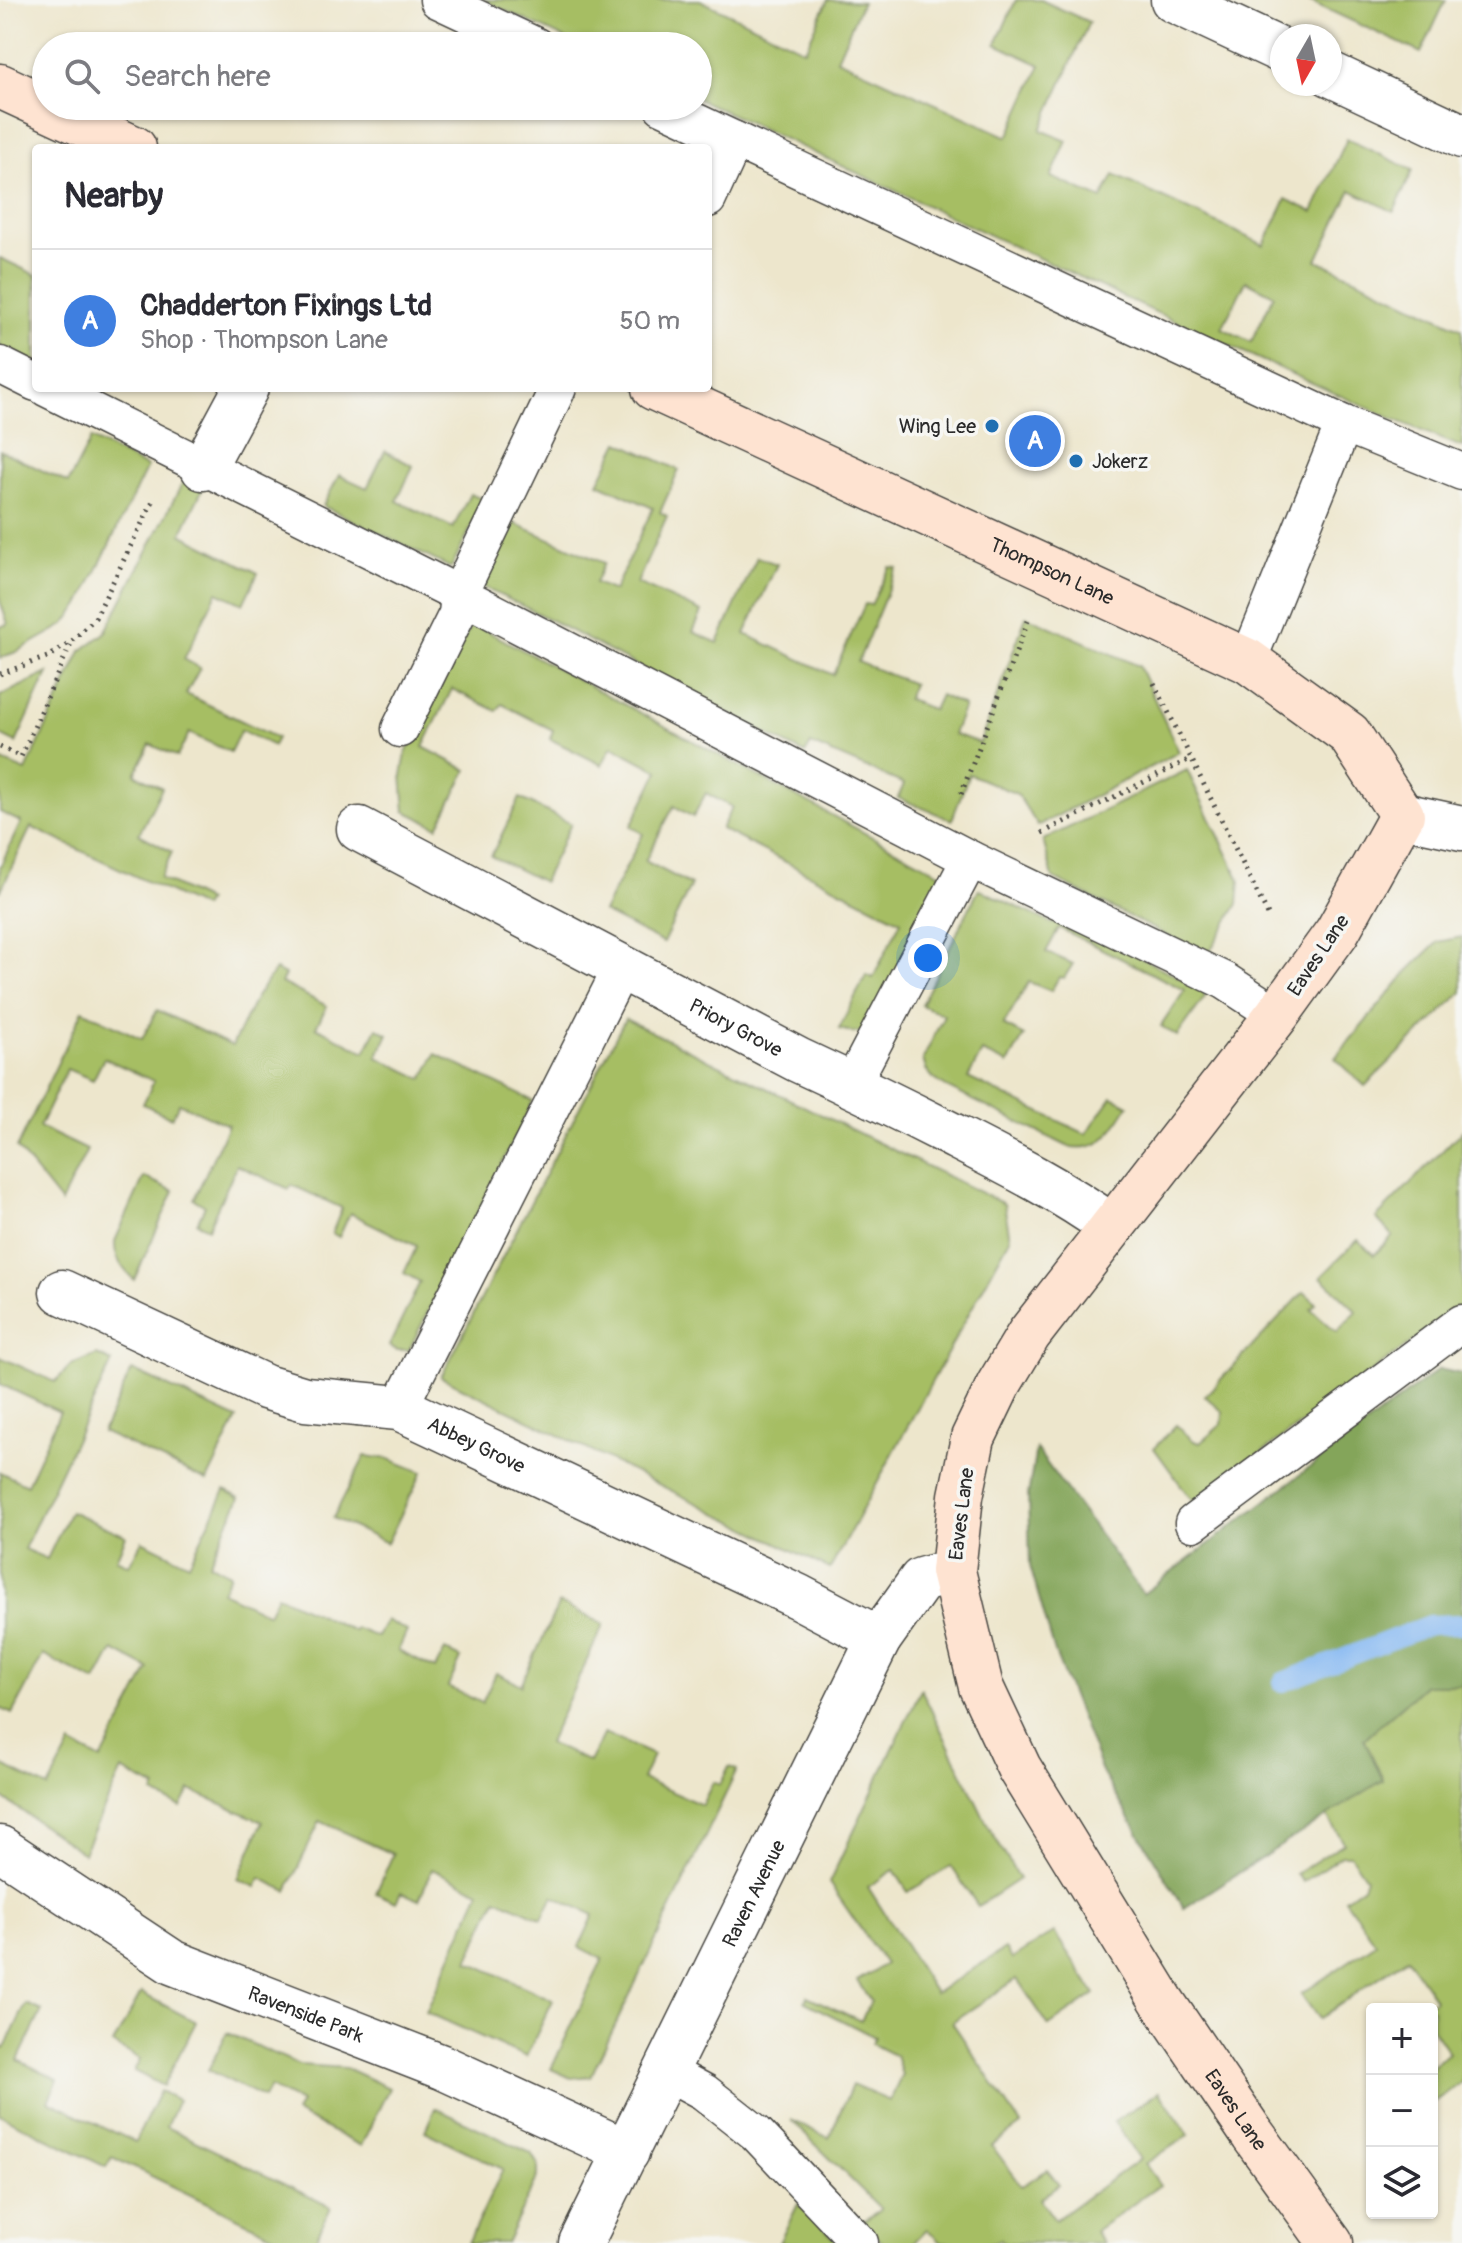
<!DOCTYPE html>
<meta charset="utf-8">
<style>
body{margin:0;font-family:Pangolin,sans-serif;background:#f2f2f3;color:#2b2b33}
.controls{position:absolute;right:24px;bottom:24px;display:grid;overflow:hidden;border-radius:8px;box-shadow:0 2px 6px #0004}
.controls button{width:72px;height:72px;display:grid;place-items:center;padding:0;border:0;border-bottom:2px solid #e1e1e2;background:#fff;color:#2b2b33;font:40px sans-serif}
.compass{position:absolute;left:1270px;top:24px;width:72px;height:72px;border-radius:50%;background:#fff;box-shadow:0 2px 6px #0004;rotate:189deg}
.you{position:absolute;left:928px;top:958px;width:28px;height:28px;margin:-20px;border:6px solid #fff;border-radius:50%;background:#1a73e8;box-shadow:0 0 0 12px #1a73e833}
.badge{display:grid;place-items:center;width:52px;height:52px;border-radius:50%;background:#db2777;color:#fff;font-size:26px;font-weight:700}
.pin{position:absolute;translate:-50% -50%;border:4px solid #fff;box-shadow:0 2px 8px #0006}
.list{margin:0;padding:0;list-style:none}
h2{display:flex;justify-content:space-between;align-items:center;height:104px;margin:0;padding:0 32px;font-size:34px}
h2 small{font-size:26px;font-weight:400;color:#7c7c81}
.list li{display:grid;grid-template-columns:52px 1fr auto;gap:24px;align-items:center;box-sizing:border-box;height:144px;padding:0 32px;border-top:2px solid #e1e1e2}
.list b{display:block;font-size:30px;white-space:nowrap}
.list p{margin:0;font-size:26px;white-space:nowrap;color:#7c7c81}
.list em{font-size:26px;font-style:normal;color:#7c7c81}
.icon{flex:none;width:44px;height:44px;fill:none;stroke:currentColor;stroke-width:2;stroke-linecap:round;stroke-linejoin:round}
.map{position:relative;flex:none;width:1462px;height:2243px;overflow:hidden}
.search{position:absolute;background:#fff;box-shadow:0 2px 6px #0004;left:32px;top:32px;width:680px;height:88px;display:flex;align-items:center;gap:20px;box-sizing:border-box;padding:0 28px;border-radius:44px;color:#7c7c81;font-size:30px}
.panel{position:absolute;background:#fff;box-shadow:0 2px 6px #0004;left:32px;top:144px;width:680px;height:248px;border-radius:8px}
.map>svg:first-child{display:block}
.green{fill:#a6be64;stroke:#687448;stroke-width:2;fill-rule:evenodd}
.forest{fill:#84a55a;stroke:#586842;stroke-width:2}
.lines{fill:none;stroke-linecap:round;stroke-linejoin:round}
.stream{stroke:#85b8f2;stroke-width:20}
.service-casing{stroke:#484743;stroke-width:39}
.minor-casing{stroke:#484743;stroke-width:47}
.tertiary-casing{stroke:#484743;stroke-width:47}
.secondary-casing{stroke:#484743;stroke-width:47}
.path{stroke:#484743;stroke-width:5;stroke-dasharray:2 6;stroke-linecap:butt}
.service{stroke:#fff;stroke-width:36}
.minor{stroke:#fff;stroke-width:44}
.tertiary{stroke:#fff;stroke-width:44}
.secondary{stroke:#fee3d1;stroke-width:44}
.poi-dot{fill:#1f6fb2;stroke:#f6f6f2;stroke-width:3}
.labels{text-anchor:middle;stroke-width:7;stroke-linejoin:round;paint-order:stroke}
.poi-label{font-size:20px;fill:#2b2b2b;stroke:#f6f6f2;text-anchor:end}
.street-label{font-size:20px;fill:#2b2b2b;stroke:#f6f6f2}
</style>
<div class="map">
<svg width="1462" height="2243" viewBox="0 0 1462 2243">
<rect width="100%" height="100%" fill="#f6f6f2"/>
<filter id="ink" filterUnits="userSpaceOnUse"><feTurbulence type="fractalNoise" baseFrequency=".0125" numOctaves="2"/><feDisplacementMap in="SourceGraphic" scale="16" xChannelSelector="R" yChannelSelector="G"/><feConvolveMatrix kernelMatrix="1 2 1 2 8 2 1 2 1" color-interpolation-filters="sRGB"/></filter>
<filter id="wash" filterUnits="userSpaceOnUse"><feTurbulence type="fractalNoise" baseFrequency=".006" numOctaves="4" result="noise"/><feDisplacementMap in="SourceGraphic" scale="32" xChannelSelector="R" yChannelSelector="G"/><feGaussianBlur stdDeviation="1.8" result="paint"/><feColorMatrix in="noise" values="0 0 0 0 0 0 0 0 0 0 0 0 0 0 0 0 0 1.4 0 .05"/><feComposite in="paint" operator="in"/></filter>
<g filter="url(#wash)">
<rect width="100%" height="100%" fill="#ede6cc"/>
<g class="green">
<path d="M483 0H700L805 50 828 0 862 2 837 59 1008 137 1041 65 996 44 1016 0H1041L1089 22 1041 130 1067 141 1051 177 1102 199 1114 175 1264 245 1286 199 1313 212 1347 139 1413 170 1394 212 1351 190 1317 260 1462 329V447C1382 416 1306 380 1228 345 1050 265 875 180 698 99V46H581ZM1246 281 1274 295 1251 342 1222 328Z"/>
<polygon points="1307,0 1446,0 1421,53"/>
<polygon points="0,258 36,275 36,365 0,347"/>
<polygon points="91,439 147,467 80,605 64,625 16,652 0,658 0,627 8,624 0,601 0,450 68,483"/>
<polygon points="619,442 679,470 660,512 667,516 637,583 702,612 693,632 718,643 757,557 777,564 745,634 833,675 865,604 871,605 890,567 897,568 858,662 913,684 907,699 933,710 940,695 964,706 953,734 980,743 1026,616 1139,666 1179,752 1038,826 1017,794 969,774 952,820 898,798 904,784 811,744 805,754 537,613 483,587 514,523 604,563 595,583 614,591 653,508 598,483"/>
<polygon points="385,451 413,466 397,501 453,528 470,494 485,500 451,568 323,506 339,475 367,488"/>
<polygon points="184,480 203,488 181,534 258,573 243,604 217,592 184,659 200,668 186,694 277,738 273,746 241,730 230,752 189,733 177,757 150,744 135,774 162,788 139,834 172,852 160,878 207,901 203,908 31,827 0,892 0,867 21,822 0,812 0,760 26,771 81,651 105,633"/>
<polygon points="472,623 947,877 870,1029 856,1033 839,1029 866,975 873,978 901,921 721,829 732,807 706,793 693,817 674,806 645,861 691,885 663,943 603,912 643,834 631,826 659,771 612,746 602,765 550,739 553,730 502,704 497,711 452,689 423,747 467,770 438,827 405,811 402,775 406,753"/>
<polygon points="48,673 16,743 0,735 0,696"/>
<polygon points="1187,770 1240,880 1238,904 1207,956 1053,878 1043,840"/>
<polygon points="520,798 571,824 543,882 491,856"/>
<path d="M979 889 1053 924 1057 916 1203 989 1205 997 1177 1036 1161 1026 1185 990 1059 928 1046 952 1073 964 1064 978 1059 977 1051 991 1029 982 1003 1025 1024 1036 1008 1064 982 1052 968 1078 1086 1134 1112 1097 1129 1105C1111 1131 1103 1154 1067 1146L946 1087 933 1078 926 1070 923 1059 944 1015 921 1005Z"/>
<polygon points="1462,937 1462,992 1365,1086 1335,1058 1409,970 1438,942"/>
<polygon points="275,970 285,975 281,983 327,1006 316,1027 365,1052 377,1028 388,1034 377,1057 423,1079 436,1054 533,1101 409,1350 397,1350 389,1346 420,1282 404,1273 417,1246 350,1213 339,1237 332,1233 342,1208 292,1185 289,1189 237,1165 208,1228 197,1223 205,1206 194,1199 228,1125 179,1103 172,1118 143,1104 154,1081 104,1058 93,1080 67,1069 39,1127 87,1150 61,1203 17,1148 83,1010 142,1039 157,1010 232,1046 256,997"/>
<polygon points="625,1019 1004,1204 1010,1238 830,1569 441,1377"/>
<polygon points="1462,1131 1462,1305 1194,1503 1154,1448 1176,1425 1194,1441 1200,1443 1222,1424 1223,1412 1205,1396 1304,1292 1316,1303 1311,1309 1337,1332 1357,1311 1321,1277 1358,1240 1374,1255 1393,1236 1376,1218"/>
<path d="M144 1177 174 1191 134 1280C122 1268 114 1258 115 1241Z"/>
<polygon points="97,1355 112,1362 24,1549 47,1559 70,1511 126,1536 116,1559 129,1565 142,1541 189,1564 225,1490 240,1498 209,1563 230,1574 222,1592 268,1614 277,1595 354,1631 355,1628 377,1637 386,1620 407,1631 398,1651 435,1669 445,1650 461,1658 448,1687 482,1703 496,1673 521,1685 559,1603 604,1624 548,1743 589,1762 604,1733 653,1755 642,1779 702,1805 713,1782 720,1785 729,1767 737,1770 591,2076 571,2078 551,2069 603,1959 579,1947 594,1915 553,1896 542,1919 497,1898 493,1905 468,1961 553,2000 526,2057 426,2012 480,1891 432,1869 419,1900 401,1892 396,1902 376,1893 393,1854 320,1821 287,1891 261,1878 256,1887 238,1879 263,1822 190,1790 181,1807 153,1794 156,1788 122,1770 83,1853 0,1796 0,1764 48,1788 71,1744 101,1760 149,1669 113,1650 96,1682 43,1655 12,1714 0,1708 0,1472 27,1485 60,1412 0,1384 0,1357 55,1382 71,1365"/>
<polygon points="132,1370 237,1419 207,1481 102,1432"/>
<polygon points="365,1456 389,1459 422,1472 387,1543 333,1518"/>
<polygon points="1426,1684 1462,1685 1462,2082 1432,2103 1432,2066 1449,2053 1432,2028 1432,2009 1422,2009 1435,1999 1407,1958 1319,2019 1301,1994 1376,1943 1345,1899 1363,1886 1366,1878 1350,1855 1342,1855 1303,1882 1296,1874 1344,1843 1326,1815 1383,1780 1364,1739"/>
<polygon points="921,1689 987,1824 1019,1879 978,1906 951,1866 908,1892 894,1870 868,1887 935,1993 1005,1949 1012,1959 1054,1932 1095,1994 1049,2026 1017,1979 952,2022 1021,2125 992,2146 1022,2186 1047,2170 1059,2185 1040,2199 1055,2220 1140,2159 1114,2122 1159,2092 1189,2135 1145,2164 1160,2185 1095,2231 1103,2243 1003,2243 1000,2239 995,2243 941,2243 927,2229 913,2243 883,2243 862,2222 881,2209 791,2120 829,2138 852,2085 890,2101 902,2075 896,2056 872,2044 875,2037 805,2002 807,1996 861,2021 871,2001 857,1981 885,1964 829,1883"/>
<polygon points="141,1993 196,2022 163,2086 134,2071 140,2059 113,2044"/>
<polygon points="26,2004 42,2011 18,2060 58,2080 48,2101 135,2142 160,2091 178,2100 166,2127 331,2207 314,2243 290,2243 112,2157 106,2167 0,2115 0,2046 5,2048"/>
<polygon points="227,2033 300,2065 346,2068 389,2088 361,2146 296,2113 301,2103 270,2087 264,2098 208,2070"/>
<polygon points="435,2108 531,2153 538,2165 538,2176 506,2243 468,2243 503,2169 425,2131"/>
<polygon points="798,2204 839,2243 779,2243"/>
</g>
<polygon class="forest" points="1439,1369 1462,1374 1462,1685 1425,1685 1364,1739 1383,1780 1184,1908 1103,1774 1055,1653 1030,1566 1028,1495 1036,1449 1143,1594"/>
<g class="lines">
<polyline class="stream" points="1283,1682 1429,1625 1462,1624"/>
</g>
</g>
<g filter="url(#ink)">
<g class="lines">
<defs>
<g id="service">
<polyline points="438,0 536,46"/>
<polyline points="662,106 1344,424 1462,472"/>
<polyline points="708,199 735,140"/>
<polyline points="0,365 36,383"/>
<polyline points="46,388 459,594 970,859 1225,981 1277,1015"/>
<polyline points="1248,661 1344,424"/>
<polyline points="400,729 457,614 459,594 558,388"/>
<polyline points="852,1084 970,859"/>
<polyline points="399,1408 622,967"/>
<polyline points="1193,1523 1462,1323"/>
<polyline points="665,2071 704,2092 756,2133 860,2243"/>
</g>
<g id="minor">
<polyline points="1173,0 1282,51"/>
<polyline points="1330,74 1462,136"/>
<polyline points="203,468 246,388"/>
<path id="s1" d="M359 829 798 1060C850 1084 901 1109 952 1135 1007 1163 1061 1190 1111 1226"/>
<path id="s2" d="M62 1292 265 1387 305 1399 399 1408 799 1597 879 1639"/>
<path id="s3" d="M0 1848 172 1962 442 2067 627 2152"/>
<path id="s4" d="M581 2243 879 1639 921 1580 953 1571"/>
</g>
<polyline id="tertiary" points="1402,815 1462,828"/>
<g id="secondary">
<polyline points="0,86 134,148"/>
<path id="s5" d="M654 388 1248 661 1349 734 1402 815 1337 932 1277 1015 1029 1334 999 1384 973 1438 961 1496 953 1571 981 1687 1019 1768 1162 2001 1253 2135 1331 2243"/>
</g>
</defs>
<use href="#service" class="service-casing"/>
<use href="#minor" class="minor-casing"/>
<use href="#tertiary" class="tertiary-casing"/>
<use href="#secondary" class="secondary-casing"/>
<g class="path">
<polyline points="0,674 50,656 73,640 95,618 153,501"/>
<polyline points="1154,683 1270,919"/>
<polyline points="0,747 21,757 72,641"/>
<polyline points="961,794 1028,621"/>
<polyline points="1042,833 1192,758"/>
</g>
<use href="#service" class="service"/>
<use href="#minor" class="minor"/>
<use href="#tertiary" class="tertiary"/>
<use href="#secondary" class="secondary"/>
</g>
</g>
<g class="poi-dot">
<circle cx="992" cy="426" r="8"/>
<circle cx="1076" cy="461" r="8"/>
</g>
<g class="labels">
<g class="poi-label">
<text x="976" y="433">Wing Lee</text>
<text x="1092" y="468" text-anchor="start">Jokerz</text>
</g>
<g class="street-label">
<text dy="7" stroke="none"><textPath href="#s5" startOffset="438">Thompson Lane</textPath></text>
<text transform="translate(1318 955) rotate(-56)" y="7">Eaves Lane</text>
<text dy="7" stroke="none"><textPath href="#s1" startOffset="426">Priory Grove</textPath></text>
<text dy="7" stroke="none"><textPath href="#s2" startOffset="446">Abbey Grove</textPath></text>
<text transform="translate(961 1514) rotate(-83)" y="7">Eaves Lane</text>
<text dy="7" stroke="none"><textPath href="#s4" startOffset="390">Raven Avenue</textPath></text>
<text dy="7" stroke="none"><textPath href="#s3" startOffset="350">Ravenside Park</textPath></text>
<text dy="7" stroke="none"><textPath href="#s5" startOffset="2382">Eaves Lane</textPath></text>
</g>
</g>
</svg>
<div class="controls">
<button>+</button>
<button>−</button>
<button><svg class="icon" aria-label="layers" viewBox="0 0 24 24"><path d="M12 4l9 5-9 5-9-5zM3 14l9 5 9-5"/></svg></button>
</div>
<svg class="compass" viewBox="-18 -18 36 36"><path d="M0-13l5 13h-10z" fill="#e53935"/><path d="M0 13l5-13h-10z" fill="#7c7c81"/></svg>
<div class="you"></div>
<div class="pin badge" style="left:1035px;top:441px;background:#3f7fe0">A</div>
<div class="search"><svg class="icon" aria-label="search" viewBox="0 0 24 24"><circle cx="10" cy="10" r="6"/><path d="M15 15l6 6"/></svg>Search here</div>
<section class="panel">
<h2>Nearby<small></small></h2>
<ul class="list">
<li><span class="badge" style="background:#3f7fe0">A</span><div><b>Chadderton Fixings Ltd</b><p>Shop · Thompson Lane</p></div><em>50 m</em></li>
</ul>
</section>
</div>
